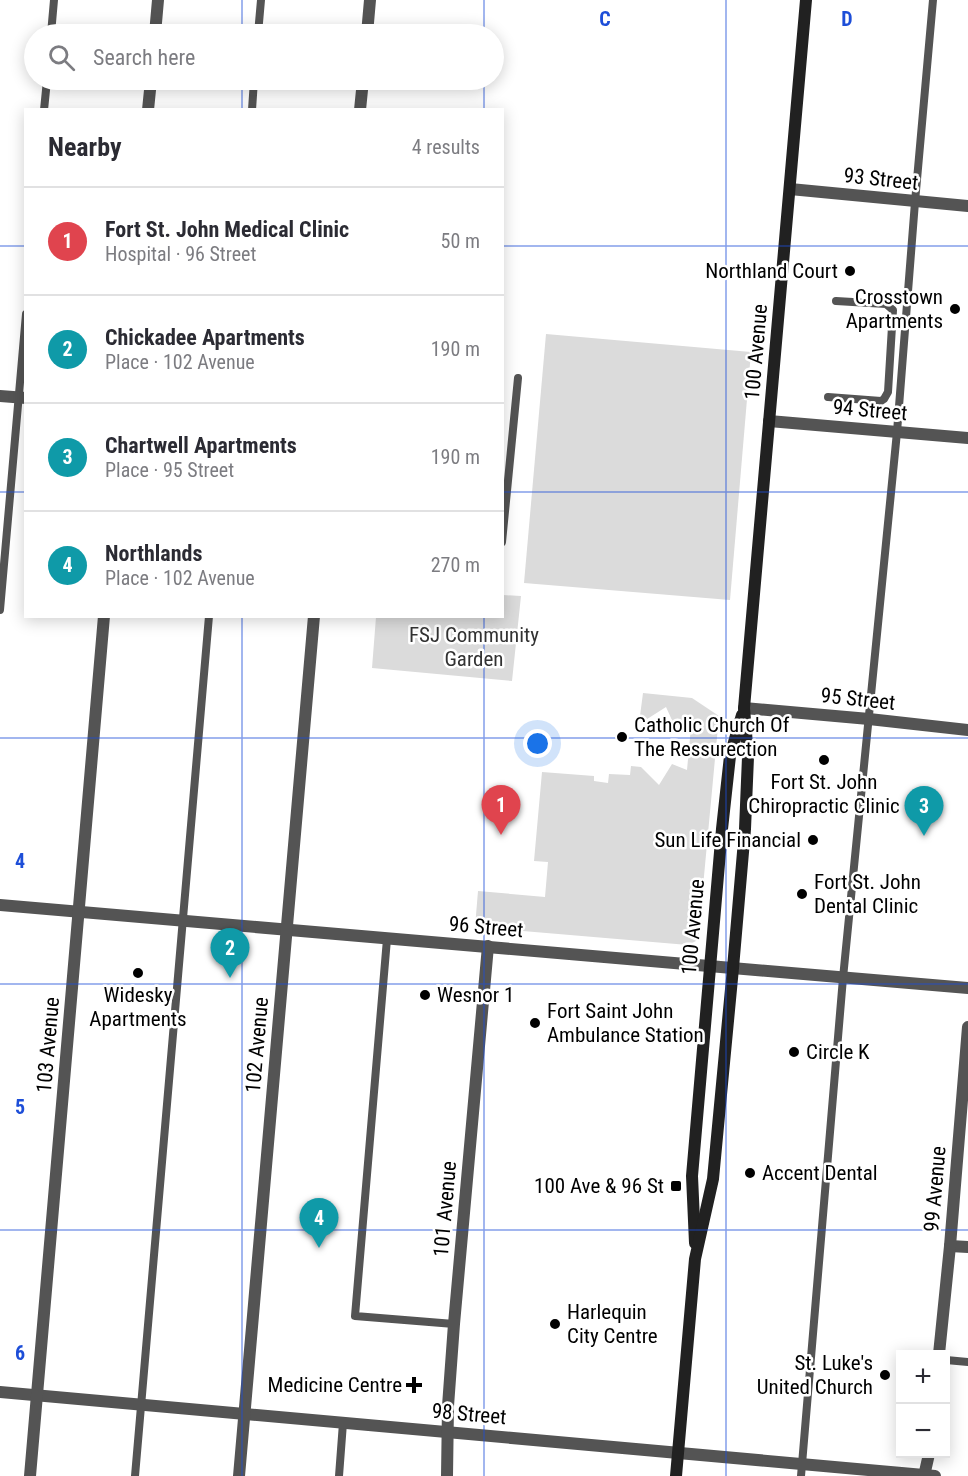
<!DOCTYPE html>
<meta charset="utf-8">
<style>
body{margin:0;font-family:"Roboto Condensed",sans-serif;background:#f2f2f3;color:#2b2b33}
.controls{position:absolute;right:18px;bottom:18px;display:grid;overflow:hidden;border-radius:0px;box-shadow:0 3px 15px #0003}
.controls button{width:54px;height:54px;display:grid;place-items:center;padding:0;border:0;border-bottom:2px solid #e1e1e2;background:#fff;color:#2b2b33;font:30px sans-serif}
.you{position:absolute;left:538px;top:744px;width:21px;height:21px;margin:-15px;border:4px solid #fff;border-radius:50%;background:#1a73e8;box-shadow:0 0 0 9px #1a73e833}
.badge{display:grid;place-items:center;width:39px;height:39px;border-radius:50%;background:#000;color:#fff;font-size:20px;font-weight:700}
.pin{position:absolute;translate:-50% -50px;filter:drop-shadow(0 2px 3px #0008)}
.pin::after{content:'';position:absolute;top:32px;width:21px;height:18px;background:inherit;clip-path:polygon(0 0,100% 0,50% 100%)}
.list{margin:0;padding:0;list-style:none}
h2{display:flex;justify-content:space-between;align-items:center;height:78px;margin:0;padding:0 24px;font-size:26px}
h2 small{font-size:20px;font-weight:400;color:#7c7c81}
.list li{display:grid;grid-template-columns:39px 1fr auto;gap:18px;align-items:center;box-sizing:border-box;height:108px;padding:0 24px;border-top:2px solid #e1e1e2}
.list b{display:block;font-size:22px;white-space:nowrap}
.list p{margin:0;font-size:20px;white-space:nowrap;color:#7c7c81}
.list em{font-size:20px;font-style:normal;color:#7c7c81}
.icon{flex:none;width:33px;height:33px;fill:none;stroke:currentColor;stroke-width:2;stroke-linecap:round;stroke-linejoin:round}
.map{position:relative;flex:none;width:968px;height:1476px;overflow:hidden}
.search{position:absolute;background:#fff;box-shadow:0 3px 15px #0003;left:24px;top:24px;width:480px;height:66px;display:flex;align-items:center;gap:15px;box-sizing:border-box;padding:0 21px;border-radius:33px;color:#7c7c81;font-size:22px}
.panel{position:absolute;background:#fff;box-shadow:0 3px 15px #0003;left:24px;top:108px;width:480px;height:510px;border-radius:0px}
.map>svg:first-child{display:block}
.green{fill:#dbdbdb}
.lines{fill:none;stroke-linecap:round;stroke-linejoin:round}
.service{stroke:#545454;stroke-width:8}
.minor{stroke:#545454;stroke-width:12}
.tertiary{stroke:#545454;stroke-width:12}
.secondary{stroke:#212121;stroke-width:12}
.grid{fill:none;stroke:#1d4ed8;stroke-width:1.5;stroke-opacity:0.55}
.poi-dot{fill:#000;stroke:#fff;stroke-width:2}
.labels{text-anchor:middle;stroke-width:5;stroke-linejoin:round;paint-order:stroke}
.street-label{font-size:21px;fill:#000;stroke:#fff}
.poi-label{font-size:21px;fill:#000;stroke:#fff;text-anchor:start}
.park-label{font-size:21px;fill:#323232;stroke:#fff}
.grid-label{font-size:20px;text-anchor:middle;font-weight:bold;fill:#1d4ed8;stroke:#fff;stroke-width:5;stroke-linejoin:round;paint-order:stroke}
</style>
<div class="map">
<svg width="968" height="1476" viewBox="0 0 968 1476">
<rect width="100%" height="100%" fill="#fff"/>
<g class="green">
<polygon points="546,334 751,352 730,600 524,583"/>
<polygon points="503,595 521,596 512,681 372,668 376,617 502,616"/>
<polygon points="643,693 692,698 719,716 698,940 688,945 475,927 478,891 545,897 548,862 534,861 542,772 594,776 594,781 608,783 609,774 630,775 631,766 641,767 659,785 672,764 687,770 691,727 676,729 666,707 644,721 640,716"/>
</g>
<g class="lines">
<g class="service">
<polyline points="51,34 54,0"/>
<polyline points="258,34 261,0"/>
<polyline points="44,110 47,80"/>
<polyline points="252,110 254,80"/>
<polyline points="828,397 881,401 884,399 888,392 893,310 886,304 836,301"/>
<polyline points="502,542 518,378"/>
<polyline points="0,610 26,314"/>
<polyline points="387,939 355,1316 454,1324"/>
<polyline points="946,1360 968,1362"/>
<polyline points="135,1476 209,616"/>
<polyline points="339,1476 343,1423"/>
<polyline points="801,1476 843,978 897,432 915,202 933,0"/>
</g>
<g class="minor">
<polyline points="155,34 158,0"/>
<polyline points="367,34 370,0"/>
<polyline points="148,110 151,80"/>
<polyline points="360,110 363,80"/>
<polyline points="0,396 26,398"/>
<polyline points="769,421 968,438"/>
<polyline points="744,708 869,719 968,730"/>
<polyline points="0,905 709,966"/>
<polyline points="950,1246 968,1247"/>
<polyline points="939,1354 950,1246 968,1027"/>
<polyline points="0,1392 935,1476"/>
<polyline points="30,1476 104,616"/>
<polyline points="239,1476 314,616"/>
<polyline points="447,1476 448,1406 454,1324 488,946"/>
<polyline points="924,1476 929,1454"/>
</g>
<g class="tertiary">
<polyline points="790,189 968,206"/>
<polyline points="709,966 968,988"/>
</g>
<g class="secondary">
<polyline points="695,1243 692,1176 722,829 730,756 742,715"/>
<polyline points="676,1476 695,1259 713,1179 733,968 745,829 748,757 744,708 806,0"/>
</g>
</g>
<path class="grid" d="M242 0V34M484 0V34M726 0V1476M242 80V110M484 80V110M0 246H26M502 246H968M0 492H26M502 492H968M242 616V1476M484 616V1476M0 738H968M0 984H968M0 1230H968"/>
<g class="poi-dot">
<circle cx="850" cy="271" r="6"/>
<circle cx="955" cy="309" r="6"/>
<circle cx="622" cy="737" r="6"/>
<circle cx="824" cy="760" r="6"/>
<circle cx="813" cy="840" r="6"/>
<circle cx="802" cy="894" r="6"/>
<circle cx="138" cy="973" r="6"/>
<circle cx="425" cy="995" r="6"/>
<circle cx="535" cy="1023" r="6"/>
<circle cx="794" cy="1052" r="6"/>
<circle cx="750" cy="1173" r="6"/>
<rect x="670" y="1180" width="12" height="12" rx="3"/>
<circle cx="555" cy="1324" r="6"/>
<circle cx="885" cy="1375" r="6"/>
<path d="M411 1376h6v6h6v6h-6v6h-6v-6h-6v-6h6z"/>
</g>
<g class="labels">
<g class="street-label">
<text transform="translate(881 179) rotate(6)" y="7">93 Street</text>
<text transform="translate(756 352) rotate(-85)" y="7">100 Avenue</text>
<text transform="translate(870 410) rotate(5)" y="7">94 Street</text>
<text transform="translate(858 699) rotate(6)" y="7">95 Street</text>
<text transform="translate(486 927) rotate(5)" y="7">96 Street</text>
<text transform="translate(693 927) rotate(-85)" y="7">100 Avenue</text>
<text transform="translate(48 1045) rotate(-85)" y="7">103 Avenue</text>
<text transform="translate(257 1045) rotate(-85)" y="7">102 Avenue</text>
<text transform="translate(935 1189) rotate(-85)" y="7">99 Avenue</text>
<text transform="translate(445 1209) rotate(-85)" y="7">101 Avenue</text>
<text transform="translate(469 1414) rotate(5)" y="7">98 Street</text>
</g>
<g class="poi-label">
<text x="838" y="278" text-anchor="end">Northland Court</text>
<text x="943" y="304" text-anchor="end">Crosstown<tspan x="943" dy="24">Apartments</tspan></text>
<text x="634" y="732">Catholic Church Of<tspan x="634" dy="24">The Ressurection</tspan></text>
<text x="824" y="789" text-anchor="middle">Fort St. John<tspan x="824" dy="24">Chiropractic Clinic</tspan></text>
<text x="801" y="847" text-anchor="end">Sun Life Financial</text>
<text x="814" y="889">Fort St. John<tspan x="814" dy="24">Dental Clinic</tspan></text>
<text x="138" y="1002" text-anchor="middle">Widesky<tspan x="138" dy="24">Apartments</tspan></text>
<text x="437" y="1002">Wesnor 1</text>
<text x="547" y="1018">Fort Saint John<tspan x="547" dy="24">Ambulance Station</tspan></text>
<text x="806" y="1059">Circle K</text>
<text x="762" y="1180">Accent Dental</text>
<text x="664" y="1193" text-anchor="end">100 Ave &amp; 96 St</text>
<text x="567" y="1319">Harlequin<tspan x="567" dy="24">City Centre</tspan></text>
<text x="873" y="1370" text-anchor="end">St. Luke's<tspan x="873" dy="24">United Church</tspan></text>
<text x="402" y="1392" text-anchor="end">Medicine Centre</text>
</g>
<g class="park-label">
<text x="474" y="642">FSJ Community<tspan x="474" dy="24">Garden</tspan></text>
</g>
</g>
<g class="grid-label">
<text x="605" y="26">C</text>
<text x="847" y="26">D</text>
<text x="20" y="868">4</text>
<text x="20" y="1114">5</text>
<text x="20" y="1360">6</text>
</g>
</svg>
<div class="controls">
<button>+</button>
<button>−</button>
</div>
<div class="you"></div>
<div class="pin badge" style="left:501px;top:835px;background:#e0444e">1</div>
<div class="pin badge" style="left:230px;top:978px;background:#0f9aa8">2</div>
<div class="pin badge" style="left:924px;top:836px;background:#0f9aa8">3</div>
<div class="pin badge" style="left:319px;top:1248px;background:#0f9aa8">4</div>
<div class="search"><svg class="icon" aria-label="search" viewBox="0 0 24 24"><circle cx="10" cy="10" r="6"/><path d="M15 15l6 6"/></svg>Search here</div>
<section class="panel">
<h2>Nearby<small>4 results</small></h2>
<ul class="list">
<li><span class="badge" style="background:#e0444e">1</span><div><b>Fort St. John Medical Clinic</b><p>Hospital · 96 Street</p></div><em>50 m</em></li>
<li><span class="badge" style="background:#0f9aa8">2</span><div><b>Chickadee Apartments</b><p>Place · 102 Avenue</p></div><em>190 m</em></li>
<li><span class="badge" style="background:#0f9aa8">3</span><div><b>Chartwell Apartments</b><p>Place · 95 Street</p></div><em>190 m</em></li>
<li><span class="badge" style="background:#0f9aa8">4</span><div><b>Northlands</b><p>Place · 102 Avenue</p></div><em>270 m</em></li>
</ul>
</section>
</div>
